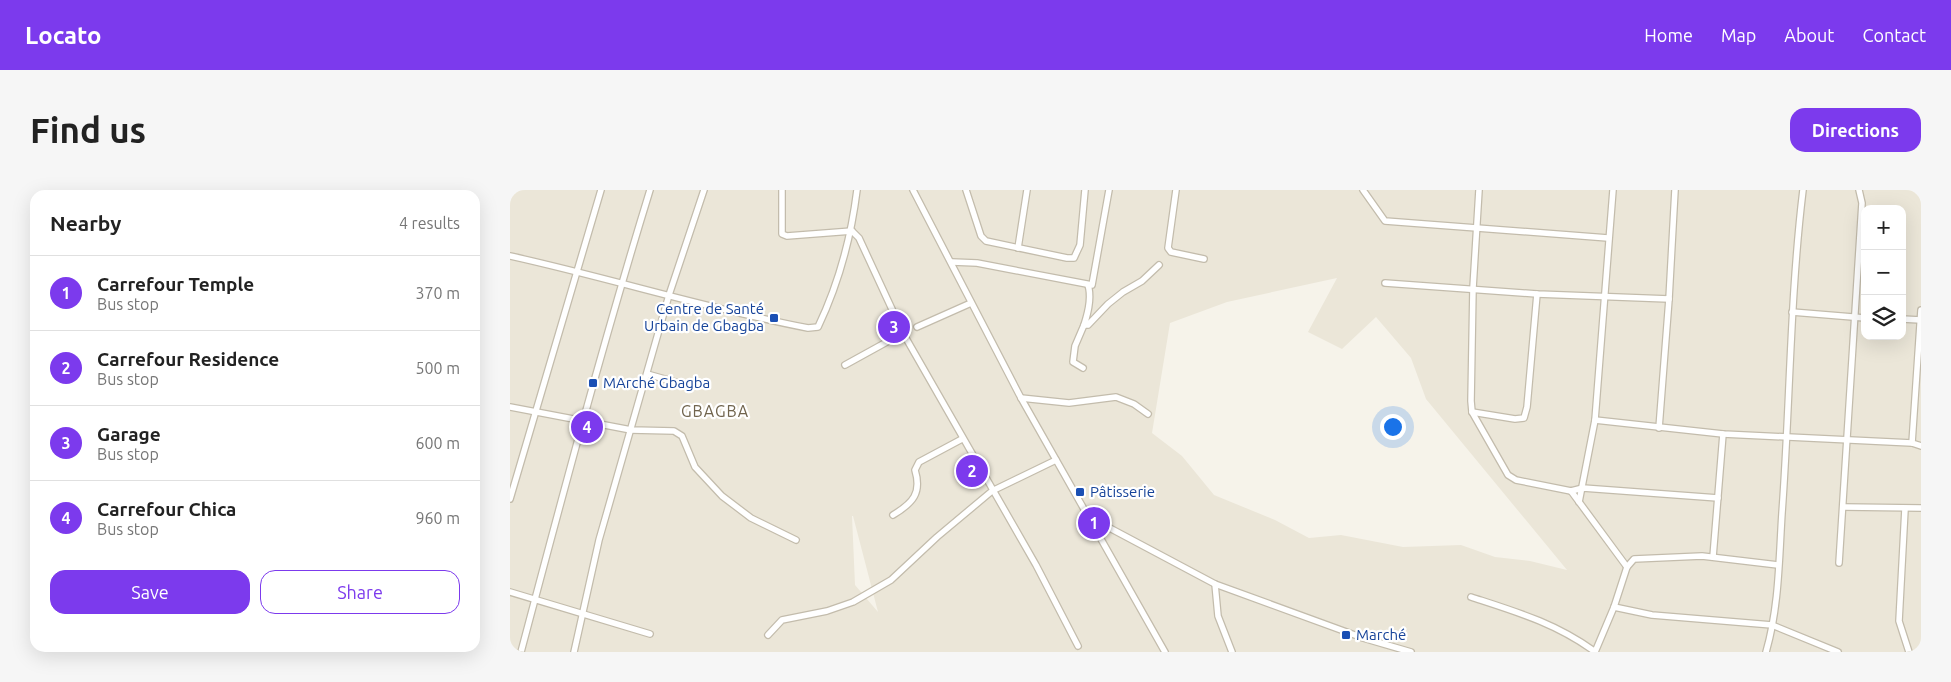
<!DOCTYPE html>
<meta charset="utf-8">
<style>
body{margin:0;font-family:Ubuntu,sans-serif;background:#f6f6f6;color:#222}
.controls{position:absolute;right:15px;top:15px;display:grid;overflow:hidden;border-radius:10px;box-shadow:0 5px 20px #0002}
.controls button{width:45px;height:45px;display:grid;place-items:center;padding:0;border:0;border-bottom:1px solid #e0e0e0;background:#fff;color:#222;font:25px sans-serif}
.you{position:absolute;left:882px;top:236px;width:18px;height:18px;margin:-12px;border:4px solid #fff;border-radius:50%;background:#1a73e8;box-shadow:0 0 0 8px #1a73e833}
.badge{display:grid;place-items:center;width:32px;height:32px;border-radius:50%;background:#7c3aed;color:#fff;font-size:16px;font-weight:700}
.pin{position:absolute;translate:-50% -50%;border:2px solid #fff;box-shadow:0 1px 5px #0006}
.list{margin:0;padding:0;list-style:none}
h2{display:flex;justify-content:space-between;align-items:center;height:65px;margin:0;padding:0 20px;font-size:21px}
h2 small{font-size:16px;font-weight:400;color:#767676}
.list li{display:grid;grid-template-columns:32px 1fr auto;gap:15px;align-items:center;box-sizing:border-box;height:75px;padding:0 20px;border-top:1px solid #e0e0e0}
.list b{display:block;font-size:19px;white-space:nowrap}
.list p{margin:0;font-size:16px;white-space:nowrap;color:#767676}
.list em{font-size:16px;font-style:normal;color:#767676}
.actions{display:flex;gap:10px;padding:15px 20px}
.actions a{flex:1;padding:11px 0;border:1px solid #7c3aed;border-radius:15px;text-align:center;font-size:18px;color:#7c3aed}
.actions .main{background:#7c3aed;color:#fff}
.icon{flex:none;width:28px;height:28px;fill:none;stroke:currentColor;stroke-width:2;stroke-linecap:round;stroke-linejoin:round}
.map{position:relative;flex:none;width:1411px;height:462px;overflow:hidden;border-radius:15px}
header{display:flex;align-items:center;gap:30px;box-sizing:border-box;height:70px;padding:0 25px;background:#7c3aed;color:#fff}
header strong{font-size:24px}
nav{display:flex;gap:28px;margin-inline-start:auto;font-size:18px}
.intro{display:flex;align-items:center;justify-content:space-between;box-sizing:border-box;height:120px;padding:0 30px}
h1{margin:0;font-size:35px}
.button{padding:12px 22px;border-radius:15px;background:#7c3aed;color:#fff;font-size:18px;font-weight:700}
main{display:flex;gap:30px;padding:0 30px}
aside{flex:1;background:#fff;border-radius:15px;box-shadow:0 5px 20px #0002}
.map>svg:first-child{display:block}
.residential{fill:#ebe6d8;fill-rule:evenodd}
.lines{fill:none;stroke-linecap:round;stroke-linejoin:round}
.minor-casing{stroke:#c3bcac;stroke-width:8}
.minor{stroke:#fff;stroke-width:5.5}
.transit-dot{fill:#1a4fb4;stroke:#fff;stroke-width:2}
.labels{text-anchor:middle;stroke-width:4.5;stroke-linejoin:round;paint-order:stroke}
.transit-label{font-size:15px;fill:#164399;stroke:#fff;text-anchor:start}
.neighbourhood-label{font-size:16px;letter-spacing:1px;fill:#70644d;stroke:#fff}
</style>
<header>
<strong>Locato</strong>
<nav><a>Home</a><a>Map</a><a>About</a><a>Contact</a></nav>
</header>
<div class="intro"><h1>Find us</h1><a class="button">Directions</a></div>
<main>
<aside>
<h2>Nearby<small>4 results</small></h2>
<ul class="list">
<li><span class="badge">1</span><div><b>Carrefour Temple</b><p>Bus stop</p></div><em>370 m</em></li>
<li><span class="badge">2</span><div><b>Carrefour Residence</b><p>Bus stop</p></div><em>500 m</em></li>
<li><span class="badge">3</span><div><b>Garage</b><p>Bus stop</p></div><em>600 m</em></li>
<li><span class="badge">4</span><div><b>Carrefour Chica</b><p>Bus stop</p></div><em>960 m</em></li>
</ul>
<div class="actions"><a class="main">Save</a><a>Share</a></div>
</aside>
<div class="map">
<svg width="1411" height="462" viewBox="0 0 1411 462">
<rect width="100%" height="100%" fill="#f6f3ea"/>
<path class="residential" d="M0 0H1411V462H0ZM1355 19H1392V146H1355ZM827 88 798 142 832 159 866 127 901 168 916 209 1057 380 1020 371 985 367 951 355 893 357 831 345 799 348 765 330 704 305 672 266 642 243 660 133 717 112ZM342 326H343L368 422 345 395Z"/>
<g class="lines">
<defs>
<g id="minor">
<polyline points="272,0 272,44 277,46 342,41"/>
<polyline points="403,0 511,208 655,462"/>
<polyline points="456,0 471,46 476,51 557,68 564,68 570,55 575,0"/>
<polyline points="666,0 658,58 661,62 694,69"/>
<polyline points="853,0 875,31 1098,48"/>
<polyline points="969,0 963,98 961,211 962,222 998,285 1006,290 1061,301 1073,298 1208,308"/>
<polyline points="342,41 349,48 393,143 526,375 568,456"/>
<polyline points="508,58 517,0"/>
<path d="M0 66C100 88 198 119 298 138L308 137C329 93 341 48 347 0"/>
<polyline points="442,72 467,73 582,95 599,0"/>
<polyline points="875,93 1027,104 1159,109 1165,0"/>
<path d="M578 95C582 107 578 123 574 135H578L598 114 613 102 632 91 649 75"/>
<polyline points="1411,120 1402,253 1411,256"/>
<polyline points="1282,122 1355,128"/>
<polyline points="1392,129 1411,130"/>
<polyline points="407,137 461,113"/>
<polyline points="335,175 393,143"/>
<polyline points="573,178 563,172 565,156 574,135"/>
<polyline points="137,184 169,193"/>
<polyline points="511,208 559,213 606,207 624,214 638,224"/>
<polyline points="0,217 121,240 164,241 172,246 185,277 212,306 241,328 286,350"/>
<polyline points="962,222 1005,229 1014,228 1017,217 1027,104"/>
<polyline points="1085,230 1213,244 1402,253"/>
<polyline points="1149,238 1159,109"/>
<polyline points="1061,301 1117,377"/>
<polyline points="0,309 91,0"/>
<polyline points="1069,312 1085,230 1103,0"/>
<polyline points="1334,317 1411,318"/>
<polyline points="1395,319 1389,431 1399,462"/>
<path d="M383 325C403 313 412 303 405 280L409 272 452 249"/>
<polyline points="579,327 705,394 853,448 901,462"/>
<polyline points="1203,367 1213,244"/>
<polyline points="1329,373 1352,13 1349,0"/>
<polyline points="705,394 708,426 722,462"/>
<polyline points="0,402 140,444"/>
<path d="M961 407C1007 422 1045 433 1084 461"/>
<polyline points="1104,417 1142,425 1262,435 1328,462"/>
<polyline points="258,445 272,430 317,421 343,412 381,390 427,347 482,301 546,270"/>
<path d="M11 462C52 307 93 153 140 0"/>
<polyline points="64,462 89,350 159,105 194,0"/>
<polyline points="1085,462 1104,417 1117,377 1124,369 1192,366 1268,375"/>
<path d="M1256 462C1269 417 1269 370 1272 323 1280 215 1280 107 1293 0"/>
</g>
</defs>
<use href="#minor" class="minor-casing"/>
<use href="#minor" class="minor"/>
</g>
<g class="transit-dot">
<rect x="259" y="123" width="10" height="10" rx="2.5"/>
<rect x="78" y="188" width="10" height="10" rx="2.5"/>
<rect x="565" y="297" width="10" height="10" rx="2.5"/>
<rect x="831" y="440" width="10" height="10" rx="2.5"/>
</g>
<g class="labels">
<g class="transit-label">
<text x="254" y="124" text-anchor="end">Centre de Santé<tspan x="254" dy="17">Urbain de Gbagba</tspan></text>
<text x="93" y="198">MArché Gbagba</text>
<text x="580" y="307">Pâtisserie</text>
<text x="846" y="450">Marché</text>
</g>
<g class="neighbourhood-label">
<text x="205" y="227">GBAGBA</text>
</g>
</g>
</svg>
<div class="controls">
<button>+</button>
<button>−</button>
<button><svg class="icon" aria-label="layers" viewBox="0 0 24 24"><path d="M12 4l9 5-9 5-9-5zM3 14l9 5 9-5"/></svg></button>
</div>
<div class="you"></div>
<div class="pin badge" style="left:584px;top:333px">1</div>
<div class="pin badge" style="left:462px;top:281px">2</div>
<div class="pin badge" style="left:384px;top:137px">3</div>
<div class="pin badge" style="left:77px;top:237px">4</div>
</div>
</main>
